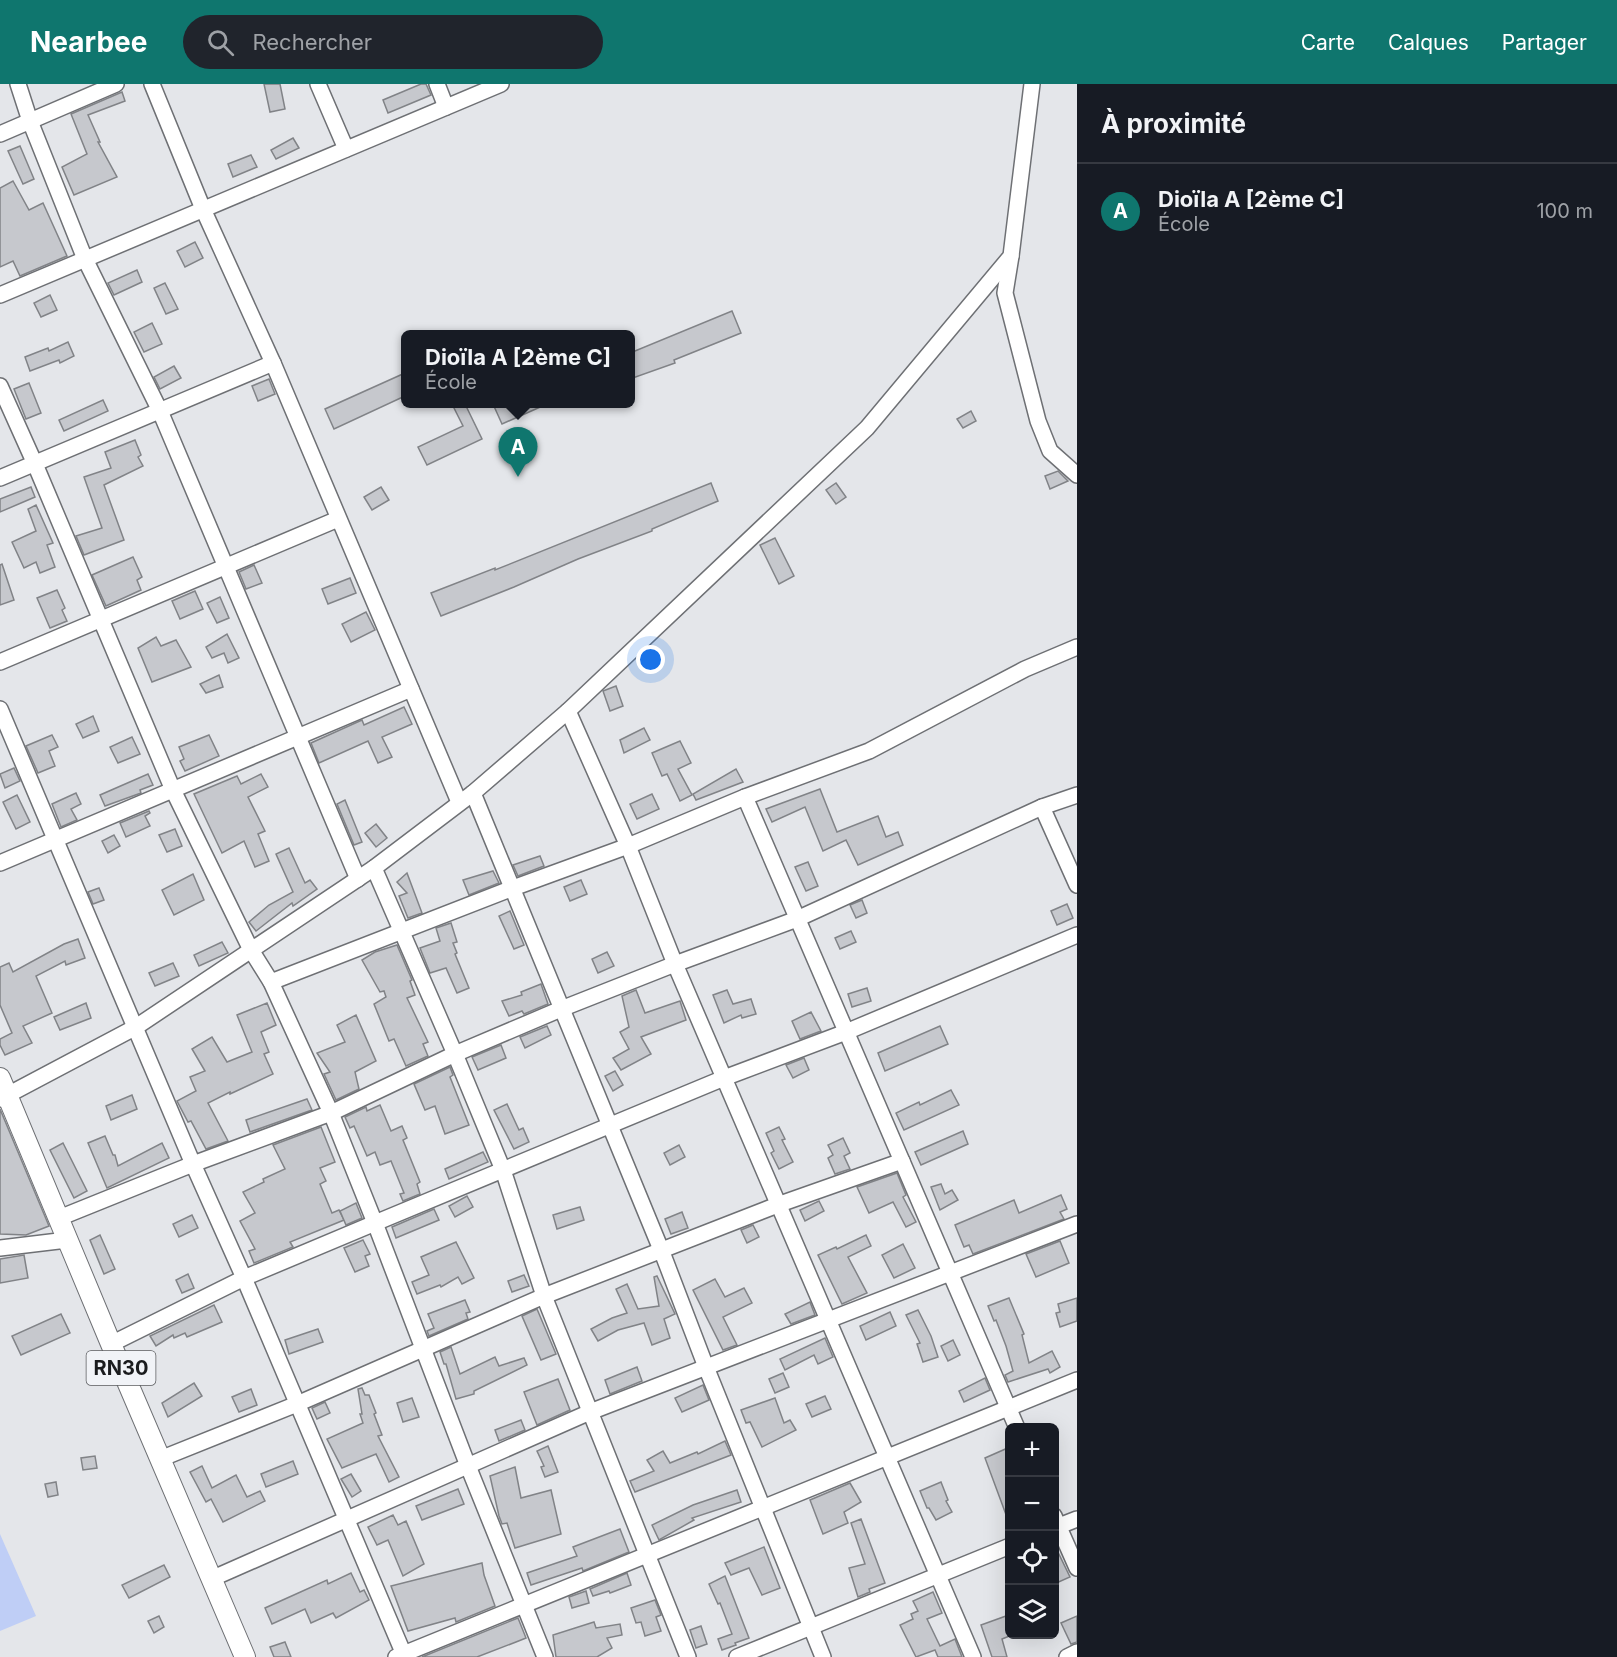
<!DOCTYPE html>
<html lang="fr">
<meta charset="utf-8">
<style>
body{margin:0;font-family:Inter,sans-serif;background:#20242c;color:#f1f3f6}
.controls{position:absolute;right:18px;bottom:18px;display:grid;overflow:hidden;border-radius:9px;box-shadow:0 6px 24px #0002}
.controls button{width:54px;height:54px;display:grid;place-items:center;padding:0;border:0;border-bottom:2px solid #363941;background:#171b24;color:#f1f3f6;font:30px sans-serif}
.you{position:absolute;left:651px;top:576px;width:21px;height:21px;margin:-15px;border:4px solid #fff;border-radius:50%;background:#1a73e8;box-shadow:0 0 0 9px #1a73e833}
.badge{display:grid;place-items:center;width:39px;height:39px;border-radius:50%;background:#0f766e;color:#fff;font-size:20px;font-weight:700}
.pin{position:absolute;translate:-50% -50px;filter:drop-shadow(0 2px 3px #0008)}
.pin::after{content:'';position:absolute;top:32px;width:21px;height:18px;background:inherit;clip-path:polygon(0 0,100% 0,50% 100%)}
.popup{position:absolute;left:401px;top:246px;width:234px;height:78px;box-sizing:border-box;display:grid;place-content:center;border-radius:9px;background:#171b24;filter:drop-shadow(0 2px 4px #0005);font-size:20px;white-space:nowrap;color:#9ea1a6}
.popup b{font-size:22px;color:#f1f3f6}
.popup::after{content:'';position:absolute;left:50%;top:100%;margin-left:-12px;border:12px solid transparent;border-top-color:#171b24}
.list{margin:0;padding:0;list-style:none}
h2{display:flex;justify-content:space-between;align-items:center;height:78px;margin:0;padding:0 24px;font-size:26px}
h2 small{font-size:20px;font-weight:400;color:#9ea1a6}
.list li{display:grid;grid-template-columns:39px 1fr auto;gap:18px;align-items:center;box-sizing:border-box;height:96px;padding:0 24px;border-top:2px solid #363941}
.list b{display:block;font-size:22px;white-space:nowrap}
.list p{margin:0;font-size:20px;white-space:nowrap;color:#9ea1a6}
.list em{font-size:20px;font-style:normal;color:#9ea1a6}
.icon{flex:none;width:33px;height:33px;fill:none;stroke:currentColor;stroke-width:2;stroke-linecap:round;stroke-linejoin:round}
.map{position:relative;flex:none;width:1077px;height:1573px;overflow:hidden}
header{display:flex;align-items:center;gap:36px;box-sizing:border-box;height:84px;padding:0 30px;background:#0f766e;color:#fff}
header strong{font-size:28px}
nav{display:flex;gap:33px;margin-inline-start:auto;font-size:21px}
.search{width:420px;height:54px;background:#20242c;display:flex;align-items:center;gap:15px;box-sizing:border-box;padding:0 21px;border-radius:33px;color:#9ea1a6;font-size:22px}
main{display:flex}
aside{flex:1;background:#171b24}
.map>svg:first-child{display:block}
.green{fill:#bfcef6}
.building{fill:#c6c8cd;stroke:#818387;stroke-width:1.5}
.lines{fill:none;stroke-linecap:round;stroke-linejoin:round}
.minor-casing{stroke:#6e7074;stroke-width:18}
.major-casing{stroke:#6e7074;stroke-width:22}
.minor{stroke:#fff;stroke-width:15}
.major{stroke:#fff;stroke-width:20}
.labels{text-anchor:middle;stroke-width:6;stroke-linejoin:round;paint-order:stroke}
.shield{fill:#f1f3f7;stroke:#5b5c5f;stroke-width:1.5}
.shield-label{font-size:20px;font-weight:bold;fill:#1b1c1e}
</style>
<header>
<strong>Nearbee</strong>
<div class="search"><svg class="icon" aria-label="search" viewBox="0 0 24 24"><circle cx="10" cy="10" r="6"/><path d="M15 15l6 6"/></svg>Rechercher</div>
<nav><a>Carte</a><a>Calques</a><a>Partager</a></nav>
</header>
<main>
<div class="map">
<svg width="1077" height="1573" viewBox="0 0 1077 1573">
<rect width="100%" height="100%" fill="#e4e6ea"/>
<polygon class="green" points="0,1450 36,1532 0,1547"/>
<g class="building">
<polygon points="264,0 280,0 285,25 270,28"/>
<polygon points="421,0 426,0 431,11 388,29 383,16"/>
<polygon points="122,8 125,17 88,31 100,58 98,58 117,93 74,111 62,83 87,70 71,30"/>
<polygon points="293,54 299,64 276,75 271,66"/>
<polygon points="20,62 34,95 23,100 8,67"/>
<polygon points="251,71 257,83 233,93 228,80"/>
<polygon points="13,97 29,126 43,119 67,172 20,192 13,177 0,183 0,104"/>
<polygon points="195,158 203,174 185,183 177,167"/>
<polygon points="137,186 142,198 114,211 108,199"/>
<polygon points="165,199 178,225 166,230 154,204"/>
<polygon points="50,211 57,226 41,233 34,219"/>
<polygon points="732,227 741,249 674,276 675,279 630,295 630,269"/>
<polygon points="152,239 162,260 144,268 134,248"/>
<polygon points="68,258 74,272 60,279 59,276 30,287 25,273 48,264 49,267"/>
<polygon points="174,282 181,294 160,305 154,293"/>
<polygon points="405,289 405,312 334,345 325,325"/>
<polygon points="269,295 275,310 258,317 252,302"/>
<polygon points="29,299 41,329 26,335 14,305"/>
<polygon points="103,316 108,327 64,347 59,336"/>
<polygon points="452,320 465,320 482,355 427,381 418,363 463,342"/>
<polygon points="493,320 547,320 502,340"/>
<polygon points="971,327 976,337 963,344 957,335"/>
<polygon points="135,356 141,371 138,373 143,382 104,401 124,456 84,471 76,452 102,444 84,393 111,384 105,368"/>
<polygon points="1058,387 1068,397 1050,405 1045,392"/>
<polygon points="711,399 718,417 652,445 652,447 578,475 514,503 441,532 431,509 495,484 495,486"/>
<polygon points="836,399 846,413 836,420 826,406"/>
<polygon points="31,403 35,413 0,428 0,415"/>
<polygon points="381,403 389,416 372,426 364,413"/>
<polygon points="36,421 53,459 47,461 55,483 40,489 36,478 24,484 12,458 36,447 28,425"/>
<polygon points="775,454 794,492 779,500 760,461"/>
<polygon points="133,473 142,493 137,496 141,506 106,522 92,491"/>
<polygon points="2,480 14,516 0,521 0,481"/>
<polygon points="254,481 262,499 246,505 239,488"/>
<polygon points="350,494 356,509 328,520 322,505"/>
<polygon points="57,506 65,524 62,526 67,537 50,544 37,514"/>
<polygon points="195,507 203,525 180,535 172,517"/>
<polygon points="220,513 229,534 217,539 207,519"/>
<polygon points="366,528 375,546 351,558 342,540"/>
<polygon points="227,550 239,574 228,579 224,569 212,574 206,563"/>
<polygon points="156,553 161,562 176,556 191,583 152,598 138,564"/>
<polygon points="219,591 223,603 206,609 200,600"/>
<polygon points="616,602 623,622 610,627 603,607"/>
<polygon points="404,623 412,640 382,653 392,673 378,679 368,657 319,679 311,659 362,636 364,641"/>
<polygon points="93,632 99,647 83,654 76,640"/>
<polygon points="644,644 650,656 624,669 620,656"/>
<polygon points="52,651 58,663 49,667 55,682 38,689 26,662"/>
<polygon points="209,651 219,672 185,687 180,677 184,675 179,663"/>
<polygon points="132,653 140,670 118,679 110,663"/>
<polygon points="680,657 691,679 678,685 692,711 680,717 667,690 662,692 652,669"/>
<polygon points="14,684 20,697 5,704 0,690"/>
<polygon points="736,685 743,698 696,716 693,710"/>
<polygon points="148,690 153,701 140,706 141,709 105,722 100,711"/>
<polygon points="261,690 268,703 248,713 265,747 258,750 269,777 255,783 244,757 222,769 194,710 237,692 241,700"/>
<polygon points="820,705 837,748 878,732 886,753 898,748 903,761 858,781 846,756 823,767 805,723 772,738 766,725"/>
<polygon points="76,709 81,720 71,725 77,736 61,743 52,720"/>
<polygon points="652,710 659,725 637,735 630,720"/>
<polygon points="17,711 30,738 16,745 3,718"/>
<polygon points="345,716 362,758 354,761 337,720"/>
<polygon points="149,727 150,729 145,732 150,742 126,753 120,739"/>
<polygon points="376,740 387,754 376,763 365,749"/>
<polygon points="175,745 182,762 167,768 159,751"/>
<polygon points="114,751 120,762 108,769 102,757"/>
<polygon points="289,764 305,799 310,796 317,805 293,822 292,819 256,847 249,838 269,821 293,808 276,770"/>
<polygon points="540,772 544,782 518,792 513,781"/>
<polygon points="808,778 818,802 806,807 795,783"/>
<polygon points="493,787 499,799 469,811 463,796"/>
<polygon points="407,789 422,829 408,834 399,812 407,809 397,798"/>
<polygon points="193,790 204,816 174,831 162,806"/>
<polygon points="581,796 587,810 570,817 564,803"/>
<polygon points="99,804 104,816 93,820 88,808"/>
<polygon points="862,816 867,829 856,834 850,821"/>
<polygon points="1067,820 1073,834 1057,841 1051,827"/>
<polygon points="510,827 524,861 514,865 499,832"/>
<polygon points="451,839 457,858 453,859 457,869 455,870 469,904 457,909 446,884 430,889 420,864 440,857 436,844"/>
<polygon points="851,847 856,858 840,865 835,854"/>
<polygon points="78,855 85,874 66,881 65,877 36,892 52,929 23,942 32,959 5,971 0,961 0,955 12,949 0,921 0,883 9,879 13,888 64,860"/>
<polygon points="222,858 228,869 199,882 194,871"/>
<polygon points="397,861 412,896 410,897 415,911 407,914 428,958 423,960 428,972 406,982 394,955 389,957 374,920 386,913 384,907 380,908 362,876 375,868"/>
<polygon points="607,868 614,882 598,889 592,875"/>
<polygon points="173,879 179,892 155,902 149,889"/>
<polygon points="541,900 548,920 524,930 522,927 509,932 502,917 522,911 521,908"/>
<polygon points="867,904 871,917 852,923 848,910"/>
<polygon points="636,906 645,929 680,917 686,936 641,953 651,970 621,986 613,974 629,965 620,948 629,943 622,912"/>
<polygon points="727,906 733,920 751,915 756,930 742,934 741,931 724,939 713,911"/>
<polygon points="86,919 91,934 60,946 54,933"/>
<polygon points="267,919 276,941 261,948 269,968 264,970 273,990 230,1010 230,1008 208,1019 228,1057 206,1065 191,1037 188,1038 177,1017 196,1007 190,993 205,987 192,965 212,953 227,978 252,968 237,931"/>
<polygon points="811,928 821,947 800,955 792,937"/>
<polygon points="356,931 376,977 355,988 359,1005 336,1016 324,990 330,988 317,969 345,958 337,941"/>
<polygon points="547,942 551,951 525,964 520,953"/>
<polygon points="940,942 948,960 885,987 878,969"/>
<polygon points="501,961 506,974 478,986 472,973"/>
<polygon points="804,974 809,986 793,994 786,981"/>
<polygon points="450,983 453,991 450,993 469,1041 445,1050 435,1022 425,1026 414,1000"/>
<polygon points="615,987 623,1001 613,1007 605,992"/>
<polygon points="951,1006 959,1021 904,1046 896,1029 919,1018 920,1021"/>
<polygon points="132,1011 137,1025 111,1036 106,1022"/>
<polygon points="307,1015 312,1026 250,1048 246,1036"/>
<polygon points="507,1020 519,1046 523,1044 529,1058 514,1065 494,1026"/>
<polygon points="380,1021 391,1047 402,1042 407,1054 403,1056 420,1098 417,1100 420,1110 403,1117 400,1110 404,1109 391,1077 380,1081 375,1068 367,1072 354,1042 350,1044 345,1033 366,1023 367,1027"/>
<polygon points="0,1025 49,1142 26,1151 0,1150"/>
<polygon points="321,1043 335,1078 320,1084 326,1097 320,1100 332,1129 339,1126 344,1136 290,1158 293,1163 254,1179 249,1167 255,1165 240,1137 255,1129 243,1108 264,1098 263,1095 285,1085 273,1061"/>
<polygon points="779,1043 785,1055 782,1056 793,1078 779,1085 771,1069 774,1067 766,1049"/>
<polygon points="963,1047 968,1060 921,1081 915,1068"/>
<polygon points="105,1052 113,1071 115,1071 118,1082 162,1059 169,1074 107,1104 88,1059"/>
<polygon points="843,1054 850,1069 844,1072 850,1085 835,1090 828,1074 833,1071 828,1061"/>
<polygon points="63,1059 87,1107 74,1114 50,1066"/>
<polygon points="679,1061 685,1073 670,1081 664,1069"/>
<polygon points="483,1068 488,1078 449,1095 445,1085"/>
<polygon points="897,1089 906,1111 903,1113 916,1138 906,1143 893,1118 869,1129 857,1103"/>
<polygon points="941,1100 945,1110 952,1106 958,1116 940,1126 931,1103"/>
<polygon points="1061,1111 1067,1125 1060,1128 1064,1135 973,1170 969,1161 964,1163 955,1141 1014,1116 1019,1129"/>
<polygon points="467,1112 473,1123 455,1133 449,1122"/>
<polygon points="819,1117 824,1127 805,1137 800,1126"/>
<polygon points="356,1119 362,1134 346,1141 340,1127"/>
<polygon points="580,1123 584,1136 557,1145 553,1131"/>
<polygon points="434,1125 439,1136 396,1154 392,1143"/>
<polygon points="682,1128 688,1144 671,1150 665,1135"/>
<polygon points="192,1131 198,1144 179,1153 173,1140"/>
<polygon points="753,1141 759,1153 747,1159 741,1146"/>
<polygon points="100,1151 115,1185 104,1190 90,1156"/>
<polygon points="866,1151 871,1162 848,1173 867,1209 842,1220 818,1171 836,1163 837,1165"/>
<polygon points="363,1156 370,1170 365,1172 369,1182 355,1188 344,1164"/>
<polygon points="1060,1157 1069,1179 1036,1193 1026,1170"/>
<polygon points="456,1158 474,1194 462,1200 458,1193 441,1203 440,1201 417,1210 412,1198 429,1191 421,1173"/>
<polygon points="903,1160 915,1184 894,1194 882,1171"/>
<polygon points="24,1171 28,1194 0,1199 0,1175"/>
<polygon points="188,1190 194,1204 182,1209 176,1196"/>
<polygon points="524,1191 529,1202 512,1208 508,1197"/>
<polygon points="657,1192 675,1230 664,1235 670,1254 652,1261 644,1239 618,1246 598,1257 591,1245 612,1234 627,1229 616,1205 627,1200 638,1225 659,1222 654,1193"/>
<polygon points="715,1195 725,1213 744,1204 752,1219 723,1233 737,1261 723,1266 693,1206"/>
<polygon points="1009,1214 1024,1250 1022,1251 1029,1279 1052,1267 1060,1283 1050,1289 1048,1285 1008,1298 1005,1291 1013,1287 1006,1262 996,1236 994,1237 988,1222"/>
<polygon points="1077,1214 1077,1237 1060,1243 1056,1229 1060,1228 1058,1220"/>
<polygon points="465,1216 470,1228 466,1229 468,1235 429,1252 427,1247 434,1244 428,1230"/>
<polygon points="810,1218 815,1231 791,1240 785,1230"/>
<polygon points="214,1221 222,1238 187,1253 185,1249 174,1254 173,1251 156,1262 150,1252"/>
<polygon points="537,1225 556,1270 541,1276 522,1232"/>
<polygon points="918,1226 931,1252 938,1273 923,1278 917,1260 920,1259 906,1231"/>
<polygon points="890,1228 896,1242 866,1256 860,1242"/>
<polygon points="61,1230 70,1249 21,1271 12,1252"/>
<polygon points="318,1245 323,1258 289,1270 285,1256"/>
<polygon points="825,1254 833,1273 818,1280 814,1271 785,1286 780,1275"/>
<polygon points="953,1256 960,1271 948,1277 941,1262"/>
<polygon points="451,1263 460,1290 495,1273 499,1282 524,1274 527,1281 474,1307 474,1310 456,1315 446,1280 444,1280 440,1268"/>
<polygon points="637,1283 642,1297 610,1310 605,1296"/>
<polygon points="783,1289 789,1303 775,1309 769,1295"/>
<polygon points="985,1294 990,1306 964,1318 959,1307"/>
<polygon points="558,1295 570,1326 537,1341 524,1308"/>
<polygon points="194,1299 202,1312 168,1333 162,1319"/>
<polygon points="703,1301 709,1316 682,1328 675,1314"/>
<polygon points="362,1304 365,1311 369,1311 376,1329 374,1330 382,1351 378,1352 399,1393 389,1398 376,1370 342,1384 327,1355 363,1339 360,1330 362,1330 358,1305"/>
<polygon points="251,1305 257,1321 239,1328 232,1313"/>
<polygon points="825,1312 831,1325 812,1333 806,1320"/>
<polygon points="412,1314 419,1333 403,1338 397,1319"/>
<polygon points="775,1314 784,1339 790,1336 796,1346 762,1363 750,1338 746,1339 741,1326"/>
<polygon points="325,1318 330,1329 317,1335 312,1324"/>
<polygon points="521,1336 525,1346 499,1357 495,1346"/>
<polygon points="725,1357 731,1371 635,1408 630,1397 654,1387 647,1376 663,1367 670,1379 697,1368 698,1370"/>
<polygon points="548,1362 558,1388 545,1393 541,1383 544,1382 537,1367"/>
<polygon points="1010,1363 1010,1436 1008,1436 985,1374"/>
<polygon points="95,1372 97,1384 83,1386 81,1374"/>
<polygon points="293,1377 298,1390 266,1403 261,1390"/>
<polygon points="202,1382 212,1404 236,1391 247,1413 260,1407 265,1417 223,1438 211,1415 206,1418 190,1388"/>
<polygon points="515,1383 521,1414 551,1406 561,1450 515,1464 507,1439 502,1440 499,1432 490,1392"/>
<polygon points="351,1390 361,1407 352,1413 341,1395"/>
<polygon points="56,1398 58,1411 48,1413 45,1400"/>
<polygon points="941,1398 948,1416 946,1417 952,1428 936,1436 929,1424 927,1424 920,1407"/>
<polygon points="850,1399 861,1418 844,1428 848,1439 823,1450 810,1416"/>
<polygon points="458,1405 464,1420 422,1436 416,1422"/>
<polygon points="737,1406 741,1418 692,1434 694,1436 659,1456 652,1441 693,1421"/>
<polygon points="393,1431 398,1441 406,1437 424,1480 403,1492 388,1456 377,1461 368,1443"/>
<polygon points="861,1435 885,1499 869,1505 870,1508 858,1513 849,1484 865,1480 851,1439"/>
<polygon points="620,1445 629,1468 583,1487 582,1484 531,1501 527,1489 577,1472 573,1463"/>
<polygon points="1054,1460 1070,1493 1054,1500"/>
<polygon points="764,1463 780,1504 762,1511 749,1484 731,1491 725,1479"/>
<polygon points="482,1479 484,1491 495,1522 456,1538 455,1534 408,1547 391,1502"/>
<polygon points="164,1481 170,1493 129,1514 122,1501"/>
<polygon points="351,1489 360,1508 364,1506 369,1516 336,1534 333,1529 311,1539 305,1525 272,1540 265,1524 327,1496 328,1500"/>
<polygon points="627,1489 631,1501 610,1509 609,1507 593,1512 590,1505"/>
<polygon points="725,1492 749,1554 735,1559 736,1561 722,1566 718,1555 732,1550 720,1519 718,1520 709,1500"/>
<polygon points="586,1507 589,1519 572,1524 569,1513"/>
<polygon points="933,1508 942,1529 927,1535 940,1562 955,1555 962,1573 938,1573 935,1566 916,1573 900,1541 913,1535 911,1530 918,1527 913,1517"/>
<polygon points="655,1516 661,1531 656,1533 661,1547 645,1552 641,1538 636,1539 631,1524"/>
<polygon points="159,1532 164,1543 154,1549 148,1537"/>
<polygon points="1006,1532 1010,1540 1010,1551 1012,1551 1002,1555 1007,1573 992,1573 981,1541"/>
<polygon points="1077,1532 1077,1558 1071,1560 1061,1539"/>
<polygon points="518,1534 526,1554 516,1558 477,1573 422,1573"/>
<polygon points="594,1538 596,1544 620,1540 622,1551 607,1554 612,1564 597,1573 556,1573 553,1551"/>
<polygon points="701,1542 707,1560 696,1564 690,1546"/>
<polygon points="285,1558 291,1573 274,1573 270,1563"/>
</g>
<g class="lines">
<defs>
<g id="minor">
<polyline points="18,0 30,37 85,175 160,327 358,795"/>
<polyline points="152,0 203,125 273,279 459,718"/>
<polyline points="318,0 346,65"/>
<polyline points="437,0 446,23"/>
<polyline points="0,50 116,0"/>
<polyline points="1011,172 1005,209 1038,337 1050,367 1077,391"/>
<polyline points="0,211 501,0"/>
<polyline points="0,302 35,380 173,706 251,866 271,898 331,1029 375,1139 468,1382 545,1573"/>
<polyline points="0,394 273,279"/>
<polyline points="0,578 338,435"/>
<polyline points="0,625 193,1080 244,1194 405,1573"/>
<polyline points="568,627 628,762 675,880 973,1573"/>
<polyline points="473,709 662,1168 706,1283 823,1573"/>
<polyline points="745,713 1017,1344"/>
<polyline points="1042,723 1077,801"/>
<polyline points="0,779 411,605"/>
<polyline points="374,784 455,970 503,1086 544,1212 688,1573"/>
<polyline points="271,898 513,804 628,762 745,713 869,667 1025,585 1077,563"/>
<polyline points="0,1015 136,943 374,784 473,709 568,627 867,344 1011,172 1032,0"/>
<polyline points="59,1134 193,1080 331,1029 455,970 561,925 675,880 797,835 1042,723 1077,711"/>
<polyline points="0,1164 67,1156"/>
<polyline points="111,1260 244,1194 375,1139 724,994 846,948 1077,851"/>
<polyline points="160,1375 297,1320 544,1212 780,1120 902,1077"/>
<polyline points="1054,1432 1077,1484"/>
<polyline points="1054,1444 1077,1435"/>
<polyline points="211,1495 590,1328 1077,1140"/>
<polyline points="396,1573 1077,1296"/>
<polyline points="737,1573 1010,1462"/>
<polyline points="1067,1573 1077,1568"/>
</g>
<polyline id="major" points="0,994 111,1260 245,1573"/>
</defs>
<use href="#minor" class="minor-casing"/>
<use href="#major" class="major-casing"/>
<use href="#minor" class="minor"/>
<use href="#major" class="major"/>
</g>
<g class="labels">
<rect class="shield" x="86.5" y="1267" width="69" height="34" rx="4.5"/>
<g class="shield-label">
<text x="121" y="1291">RN30</text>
</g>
</g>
</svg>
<div class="controls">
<button>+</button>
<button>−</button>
<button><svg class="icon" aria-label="locate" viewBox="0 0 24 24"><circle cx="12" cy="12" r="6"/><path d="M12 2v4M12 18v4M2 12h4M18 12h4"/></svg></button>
<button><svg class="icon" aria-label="layers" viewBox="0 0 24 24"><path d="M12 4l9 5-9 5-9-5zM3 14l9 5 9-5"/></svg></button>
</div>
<div class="you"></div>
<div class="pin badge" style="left:518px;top:393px">A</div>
<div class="popup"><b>Dioïla A [2ème C]</b>École</div>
</div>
<aside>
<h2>À proximité<small></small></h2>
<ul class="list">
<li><span class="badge">A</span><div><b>Dioïla A [2ème C]</b><p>École</p></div><em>100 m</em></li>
</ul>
</aside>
</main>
